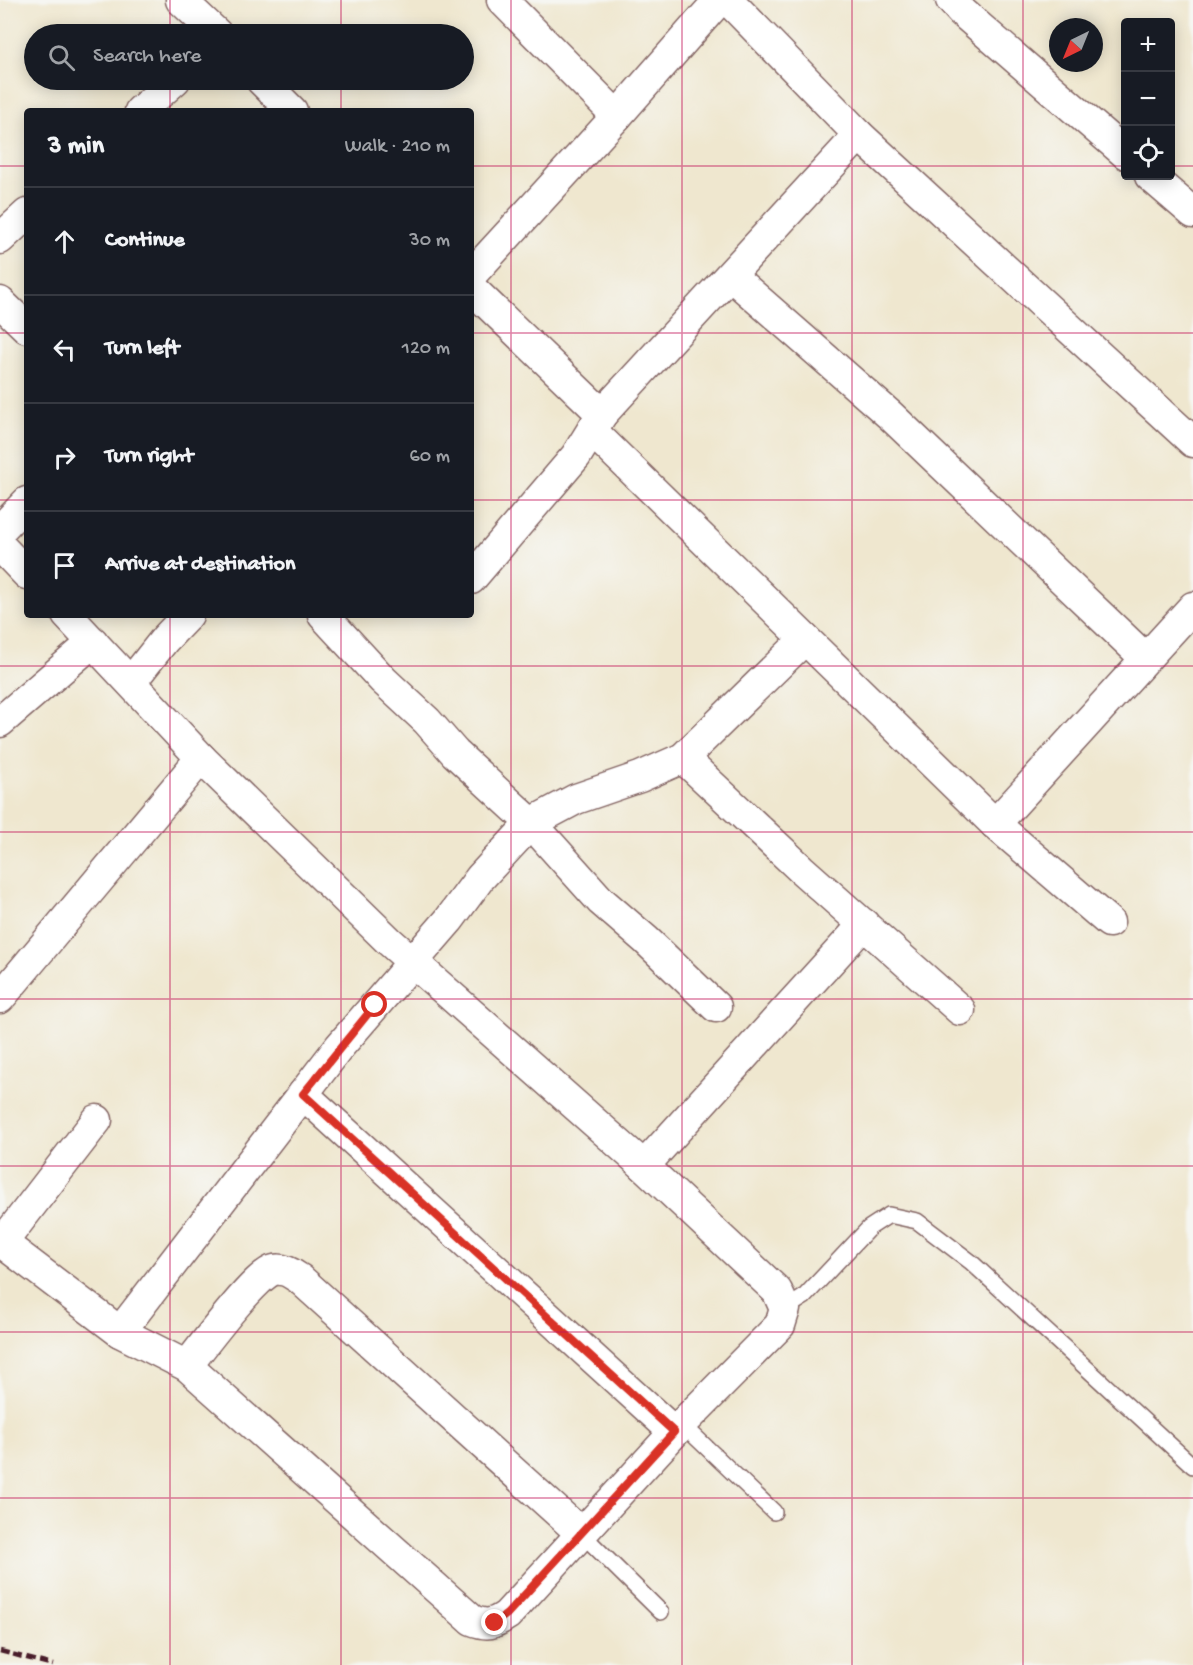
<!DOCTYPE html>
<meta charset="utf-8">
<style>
body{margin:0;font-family:"Gochi Hand",sans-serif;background:#20242c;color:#f1f3f6}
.controls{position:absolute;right:18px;top:18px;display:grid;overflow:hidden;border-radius:6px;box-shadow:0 3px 15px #0003}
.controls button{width:54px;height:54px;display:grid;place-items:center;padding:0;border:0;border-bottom:2px solid #363941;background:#171b24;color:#f1f3f6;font:30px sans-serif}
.compass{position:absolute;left:1049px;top:18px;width:54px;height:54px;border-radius:50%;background:#171b24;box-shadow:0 3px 15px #0003;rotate:223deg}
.stop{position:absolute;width:18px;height:18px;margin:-14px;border:4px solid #d93025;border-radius:50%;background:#fff}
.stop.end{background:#d93025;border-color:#fff;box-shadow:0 2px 6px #0008}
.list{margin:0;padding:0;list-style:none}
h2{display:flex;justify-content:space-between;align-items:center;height:78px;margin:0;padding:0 24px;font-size:26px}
h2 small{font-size:20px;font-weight:400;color:#9ea1a6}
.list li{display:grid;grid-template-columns:39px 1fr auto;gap:18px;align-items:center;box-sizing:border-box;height:108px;padding:0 24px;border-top:2px solid #363941}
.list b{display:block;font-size:22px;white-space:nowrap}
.list em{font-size:20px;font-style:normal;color:#9ea1a6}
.icon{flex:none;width:33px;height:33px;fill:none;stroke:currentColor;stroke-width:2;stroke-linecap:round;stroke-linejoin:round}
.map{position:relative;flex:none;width:1193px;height:1665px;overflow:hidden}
.search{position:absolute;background:#171b24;box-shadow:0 3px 15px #0003;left:24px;top:24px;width:450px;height:66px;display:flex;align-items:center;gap:15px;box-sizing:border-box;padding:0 21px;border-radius:33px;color:#9ea1a6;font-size:22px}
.panel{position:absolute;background:#171b24;box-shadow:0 3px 15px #0003;left:24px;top:108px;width:450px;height:510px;border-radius:6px}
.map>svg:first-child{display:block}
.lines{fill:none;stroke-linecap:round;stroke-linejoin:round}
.lane-casing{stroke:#846564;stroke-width:18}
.street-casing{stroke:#846564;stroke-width:33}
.lane{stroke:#fff;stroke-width:15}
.street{stroke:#fff;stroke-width:30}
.rail{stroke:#4a1f2b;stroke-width:4.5;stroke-dasharray:9 4.5;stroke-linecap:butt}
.route{stroke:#d93025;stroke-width:8}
.grid{fill:none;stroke:#c2185b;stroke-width:1.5;stroke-opacity:0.55}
</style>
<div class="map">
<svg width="1193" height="1665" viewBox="0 0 1193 1665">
<rect width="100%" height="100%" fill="#f6f6f2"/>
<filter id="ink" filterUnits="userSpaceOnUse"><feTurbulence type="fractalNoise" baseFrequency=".0167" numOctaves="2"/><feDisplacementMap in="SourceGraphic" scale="12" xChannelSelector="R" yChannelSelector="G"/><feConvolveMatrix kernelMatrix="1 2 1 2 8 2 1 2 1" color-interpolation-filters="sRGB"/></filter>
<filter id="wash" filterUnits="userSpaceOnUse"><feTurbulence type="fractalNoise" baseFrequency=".008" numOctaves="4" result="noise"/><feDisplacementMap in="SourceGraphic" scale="24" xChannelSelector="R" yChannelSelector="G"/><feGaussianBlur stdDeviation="1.35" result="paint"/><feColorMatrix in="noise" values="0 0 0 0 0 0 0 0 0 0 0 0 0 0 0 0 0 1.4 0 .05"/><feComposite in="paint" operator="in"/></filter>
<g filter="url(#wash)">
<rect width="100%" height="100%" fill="#efe7cf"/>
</g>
<g filter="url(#ink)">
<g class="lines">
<defs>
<g id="lane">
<polyline points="785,1309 804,1297 869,1228 889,1215 917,1221 971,1262 1193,1466"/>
<polyline points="682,1424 774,1512"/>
<polyline points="581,1533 661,1612"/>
</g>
<g id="street">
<polyline points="181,0 217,34"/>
<polyline points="502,0 617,116"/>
<polyline points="728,0 859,135 1193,442"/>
<polyline points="951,0 961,11 1126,154"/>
<polyline points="261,80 292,111"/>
<polyline points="140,111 175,80"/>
<polyline points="1150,176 1193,213"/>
<polyline points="0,239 27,214"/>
<polyline points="471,275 617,116 719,0"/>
<polyline points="731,276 891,416 1145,658"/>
<polyline points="471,288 602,414"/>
<polyline points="0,302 27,328"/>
<polyline points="592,431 995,824 1109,922"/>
<polyline points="0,530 27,502"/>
<polyline points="0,546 27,574"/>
<polyline points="471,579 576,456 602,414 859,135"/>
<polyline points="323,615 383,680 427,721 455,753 531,823 601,901 646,940 716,1007"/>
<polyline points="131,682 165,639 188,615"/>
<polyline points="0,722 93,642"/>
<polyline points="683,758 801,869 960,1010"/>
<polyline points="995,824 1193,607"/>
<polyline points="0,998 201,758"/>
<polyline points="303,1094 674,1432"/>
<polyline points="644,1166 864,924"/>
<path d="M0 1241 120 1332 187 1366 472 1620C487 1626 494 1624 507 1615L682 1424 780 1325 785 1309 777 1291 644 1166 389 941 201 758 67 615"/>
<polyline points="2,1243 97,1120"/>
<polyline points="120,1332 340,1046 449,920 480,878 531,823 576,799 640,777 683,758 805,639"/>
<path d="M187 1366C201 1348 257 1273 274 1270 285 1268 292 1274 300 1279L581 1533"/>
</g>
</defs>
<use href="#lane" class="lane-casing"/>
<use href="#street" class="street-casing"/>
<use href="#lane" class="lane"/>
<use href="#street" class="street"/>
<polyline class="rail" points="0,1651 53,1665"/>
</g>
</g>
<g class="lines" filter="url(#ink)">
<polyline class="route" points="375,1005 303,1094 674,1432 507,1614 495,1623"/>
</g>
<path class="grid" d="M170 0V34M341 0V34M511 0V1665M682 0V1665M852 0V1665M1023 0V1665M170 80V111M341 80V111M0 166H27M471 166H1126M1170 166H1193M0 333H27M471 333H1193M0 500H27M471 500H1193M170 615V1665M341 615V1665M0 666H1193M0 832H1193M0 999H1193M0 1166H1193M0 1332H1193M0 1498H1193"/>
</svg>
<div class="controls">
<button>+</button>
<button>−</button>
<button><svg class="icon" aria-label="locate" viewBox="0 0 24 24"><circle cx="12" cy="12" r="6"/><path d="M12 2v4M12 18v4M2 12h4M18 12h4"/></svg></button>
</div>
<svg class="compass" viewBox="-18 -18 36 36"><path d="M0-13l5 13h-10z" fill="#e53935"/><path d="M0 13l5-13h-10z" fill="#9ea1a6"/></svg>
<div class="stop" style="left:375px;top:1005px"></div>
<div class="stop end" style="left:495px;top:1623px"></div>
<div class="search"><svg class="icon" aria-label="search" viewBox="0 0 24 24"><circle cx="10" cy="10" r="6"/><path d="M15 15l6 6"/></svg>Search here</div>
<section class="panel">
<h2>3 min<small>Walk · 210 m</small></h2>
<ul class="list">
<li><svg class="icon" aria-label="ahead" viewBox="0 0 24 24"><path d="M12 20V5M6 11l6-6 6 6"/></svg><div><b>Continue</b></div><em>30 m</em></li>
<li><svg class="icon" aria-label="left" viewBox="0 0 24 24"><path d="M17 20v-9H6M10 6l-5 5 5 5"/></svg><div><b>Turn left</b></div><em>120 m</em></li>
<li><svg class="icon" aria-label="right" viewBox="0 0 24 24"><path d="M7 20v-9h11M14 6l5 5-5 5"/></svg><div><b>Turn right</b></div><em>60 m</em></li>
<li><svg class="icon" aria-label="arrive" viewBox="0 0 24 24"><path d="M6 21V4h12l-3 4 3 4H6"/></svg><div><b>Arrive at destination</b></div></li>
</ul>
</section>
</div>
